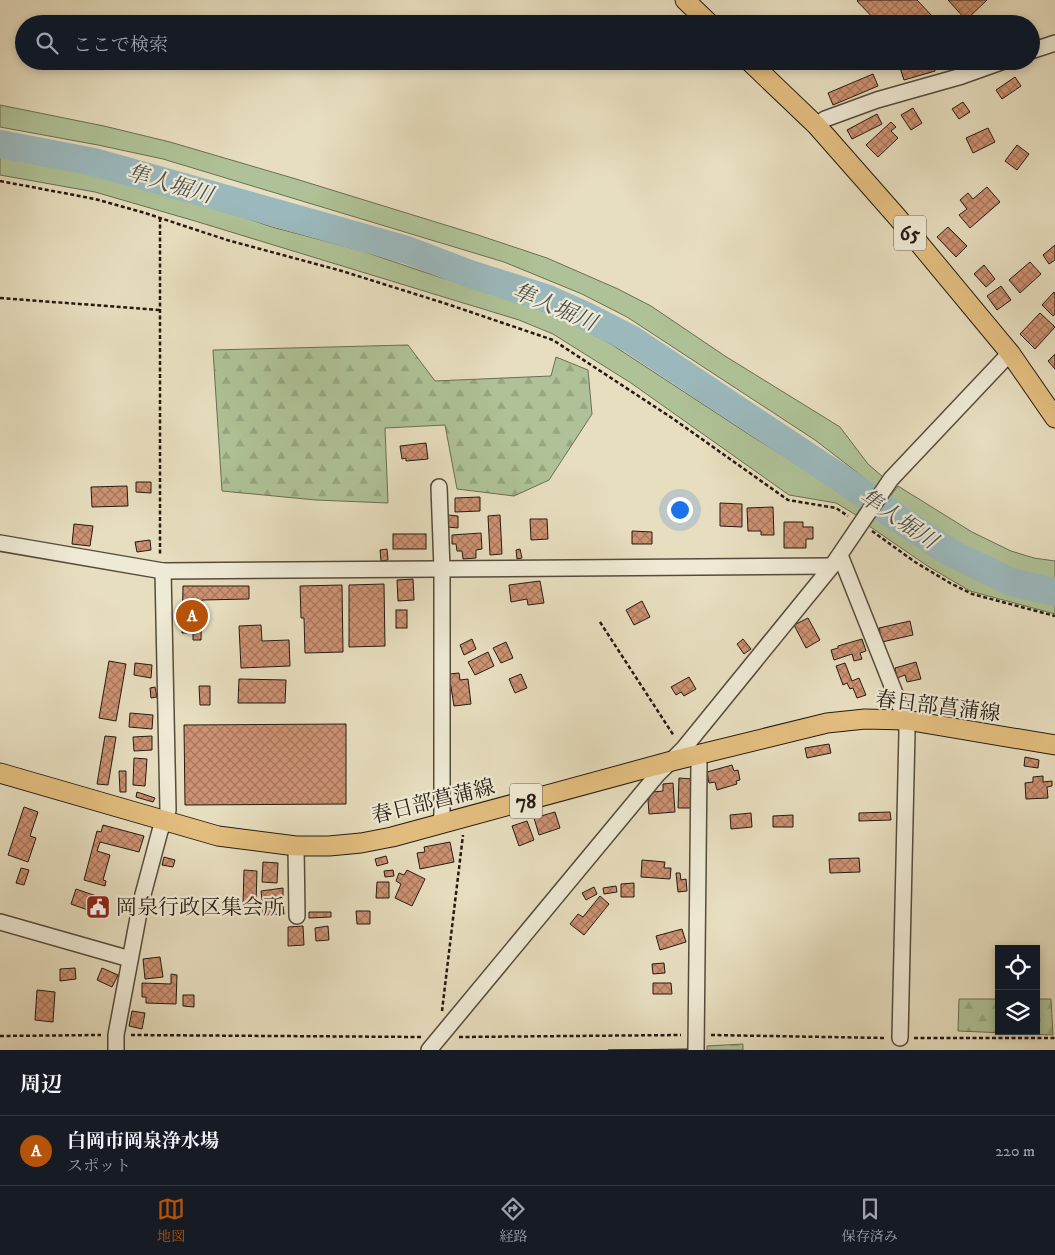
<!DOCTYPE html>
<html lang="ja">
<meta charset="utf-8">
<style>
body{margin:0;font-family:"IM FELL DW Pica","Noto Serif JP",serif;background:#242831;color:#f1f3f6}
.controls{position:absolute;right:15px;bottom:15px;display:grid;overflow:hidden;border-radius:0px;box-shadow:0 2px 8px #0003}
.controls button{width:45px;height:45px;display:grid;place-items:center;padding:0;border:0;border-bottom:1px solid #363941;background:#171b24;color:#f1f3f6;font:25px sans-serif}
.you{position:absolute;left:679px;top:509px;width:18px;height:18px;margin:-12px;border:4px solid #fff;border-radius:50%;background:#1a73e8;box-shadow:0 0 0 8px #1a73e833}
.badge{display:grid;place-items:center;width:32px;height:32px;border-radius:50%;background:#b45309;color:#fff;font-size:16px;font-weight:700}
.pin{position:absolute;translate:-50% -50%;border:2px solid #fff;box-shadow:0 1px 5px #0006}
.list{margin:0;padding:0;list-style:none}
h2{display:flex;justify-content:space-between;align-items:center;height:65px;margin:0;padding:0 20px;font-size:21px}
h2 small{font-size:16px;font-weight:400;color:#9ea1a6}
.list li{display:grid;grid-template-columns:32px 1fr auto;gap:15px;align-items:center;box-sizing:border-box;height:70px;padding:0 20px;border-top:1px solid #363941}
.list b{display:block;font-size:19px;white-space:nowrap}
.list p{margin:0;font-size:16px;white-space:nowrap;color:#9ea1a6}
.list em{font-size:16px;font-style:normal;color:#9ea1a6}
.icon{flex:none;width:28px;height:28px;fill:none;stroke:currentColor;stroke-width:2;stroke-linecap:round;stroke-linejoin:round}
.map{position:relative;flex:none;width:1055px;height:1050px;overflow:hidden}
.search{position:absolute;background:#171b24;box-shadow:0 2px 8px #0003;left:15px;right:15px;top:15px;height:55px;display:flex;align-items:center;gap:12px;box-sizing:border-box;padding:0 18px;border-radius:28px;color:#9ea1a6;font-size:19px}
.sheet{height:135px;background:#171b24}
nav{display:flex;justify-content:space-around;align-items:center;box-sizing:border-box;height:70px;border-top:1px solid #363941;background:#171b24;font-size:14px;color:#9ea1a6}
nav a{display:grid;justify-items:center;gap:2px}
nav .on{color:#b45309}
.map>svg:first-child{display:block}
.green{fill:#afc297;stroke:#6a6e54}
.forest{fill:url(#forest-firs);stroke:#6a6e54}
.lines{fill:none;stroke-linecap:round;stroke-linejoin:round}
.river{stroke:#9bb9bd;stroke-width:28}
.building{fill:url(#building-cross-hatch);stroke:#241a11}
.minor-casing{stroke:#554b3c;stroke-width:18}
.major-casing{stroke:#241a11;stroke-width:21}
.path{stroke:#241a11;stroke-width:2.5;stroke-dasharray:4 2.5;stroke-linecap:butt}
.minor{stroke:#efead5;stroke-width:15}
.major{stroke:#e4bf80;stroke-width:19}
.labels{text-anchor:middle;stroke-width:4.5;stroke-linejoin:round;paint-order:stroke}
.shield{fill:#efead5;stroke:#61584c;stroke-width:1}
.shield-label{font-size:20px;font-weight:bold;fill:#241a11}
.street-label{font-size:21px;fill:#241a11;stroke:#efead5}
.poi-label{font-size:21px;fill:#241a11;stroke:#efead5;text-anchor:start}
.water-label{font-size:22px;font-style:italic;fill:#4e524d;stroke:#efead5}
</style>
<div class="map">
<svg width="1055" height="1050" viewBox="0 0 1055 1050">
<defs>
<pattern id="forest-firs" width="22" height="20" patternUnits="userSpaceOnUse" patternTransform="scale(1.25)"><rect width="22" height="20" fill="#afc297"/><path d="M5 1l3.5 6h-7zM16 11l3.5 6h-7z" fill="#96a681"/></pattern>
<pattern id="building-cross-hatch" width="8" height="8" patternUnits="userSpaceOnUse" patternTransform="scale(1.25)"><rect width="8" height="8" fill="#cd9273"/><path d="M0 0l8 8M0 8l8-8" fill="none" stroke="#a6765d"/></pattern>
</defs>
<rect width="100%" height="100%" fill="#e7debf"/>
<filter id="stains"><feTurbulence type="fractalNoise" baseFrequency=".004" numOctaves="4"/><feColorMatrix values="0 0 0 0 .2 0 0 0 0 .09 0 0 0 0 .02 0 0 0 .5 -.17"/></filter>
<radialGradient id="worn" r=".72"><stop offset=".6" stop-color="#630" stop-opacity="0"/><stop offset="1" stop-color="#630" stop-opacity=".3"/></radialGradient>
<g class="green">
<polygon points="0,105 104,126 170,142 296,179 478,235 547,258 618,289 651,306 725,356 840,427 868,464 883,477 876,487 815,440 711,372 627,317 582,294 504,262 163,159 98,145 0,127"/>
<polygon points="0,157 98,174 199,202 272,227 359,250 439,277 511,298 571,323 611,344 753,437 863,505 856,515 836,503 789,495 631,383 553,334 519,320 195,221 95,192 0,175"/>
<polygon points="898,486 972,532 1011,551 1034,558 1055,561 1055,582 1013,575 978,558 933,532 914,518 907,509 889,498"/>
<polygon points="876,514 956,564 1001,585 1055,599 1055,614 970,591 929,567 869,526"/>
</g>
<g class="forest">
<polygon points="408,345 435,381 551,376 556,357 588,370 592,414 549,480 514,496 457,489 445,425 385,428 388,503 316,500 222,491 213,350"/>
<polygon points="959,999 999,999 999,1031 1036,1031 1036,999 1051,999 1053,1035 958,1031"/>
<polygon points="743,1044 743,1050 707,1050 707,1046"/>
</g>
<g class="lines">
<polyline class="river" points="0,144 94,162 287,216 407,250 470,274 546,298 582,314 631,339 851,485 893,515 951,553 1011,582 1055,592"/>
</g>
<g class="building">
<polygon points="858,0 917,0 933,17 925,24 879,24 857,1"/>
<polygon points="948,0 987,0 966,20"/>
<polygon points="926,61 933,61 935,71 904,80 900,68"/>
<polygon points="873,74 878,86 833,105 828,93"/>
<polygon points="1015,77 1021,86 1002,99 996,90"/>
<polygon points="963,102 970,112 959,119 952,109"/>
<polygon points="913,108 922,123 911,130 901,115"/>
<polygon points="877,114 882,124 852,139 847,130"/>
<polygon points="891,122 896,127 891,131 898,138 878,157 866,145"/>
<polygon points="988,128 995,142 973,153 966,138"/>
<polygon points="1017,145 1029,154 1017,170 1005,161"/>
<polygon points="987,187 1000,202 970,228 959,215 967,209 960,200 968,193 973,199"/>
<polygon points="948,227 967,246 956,257 937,237"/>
<polygon points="1055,245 1055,260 1049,264 1043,255"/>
<polygon points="1030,262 1041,274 1020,293 1009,280"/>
<polygon points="984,265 995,279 986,287 974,274"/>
<polygon points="1001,286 1011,300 997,310 987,296"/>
<polygon points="1054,292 1055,293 1055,314 1053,316 1042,305"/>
<polygon points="1040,313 1055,327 1035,349 1020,334"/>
<polygon points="1055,354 1055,369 1048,361"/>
<polygon points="426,443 428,459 406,461 406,458 402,459 400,446"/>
<polygon points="136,482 151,482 151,493 136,492"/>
<polygon points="127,486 128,506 92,507 91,487"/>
<polygon points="480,497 480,511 455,512 455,498"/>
<polygon points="720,503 742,504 742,527 720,526"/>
<polygon points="773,507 774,535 761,535 761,531 748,531 747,508"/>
<polygon points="448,515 458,516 458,528 447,527"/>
<polygon points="500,515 502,554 490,555 488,516"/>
<polygon points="530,519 547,519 548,539 531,540"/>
<polygon points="784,522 803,522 803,527 813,527 813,539 806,539 806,548 784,548"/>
<polygon points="74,524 93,526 90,546 72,544"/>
<polygon points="632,531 652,532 652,544 632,544"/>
<polygon points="481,533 482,549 476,550 476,558 463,559 462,551 457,551 456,544 452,544 452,535"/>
<rect x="393" y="534" width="33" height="15"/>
<polygon points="150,540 151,550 137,552 135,542"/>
<polygon points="387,549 388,560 381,561 380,550"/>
<polygon points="520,549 522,558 517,559 516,550"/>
<polygon points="413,579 414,600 398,601 397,580"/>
<polygon points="540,581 544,603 528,605 527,599 511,602 509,585"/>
<polygon points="384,584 385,646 349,647 349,585"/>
<polygon points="342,585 343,652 305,653 304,618 301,618 300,586"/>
<polygon points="183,586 249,586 249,599 202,600 201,640 193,640 193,633 182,633"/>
<polygon points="642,601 650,617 634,625 626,610"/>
<rect x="396" y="610" width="11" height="18"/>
<polygon points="808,618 820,640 806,648 794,625"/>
<polygon points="910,621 913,635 882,642 879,628"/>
<polygon points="261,625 262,641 289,640 290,666 241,668 239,626"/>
<polygon points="472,639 476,649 464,655 460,645"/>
<polygon points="743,639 751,649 744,654 737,644"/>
<polygon points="862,639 866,651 860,653 862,659 854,661 852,654 834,660 831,650 838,648 838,646"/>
<polygon points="506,642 513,658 501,663 493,648"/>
<polygon points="488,652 494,666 475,675 468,662"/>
<polygon points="109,661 126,664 116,721 99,718"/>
<polygon points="916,662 921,679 907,682 905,675 897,678 895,668"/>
<polygon points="135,663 152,665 151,678 134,675"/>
<polygon points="845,663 852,681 859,678 866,695 857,698 853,688 850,689 847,683 843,685 836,666"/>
<polygon points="459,673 460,680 468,679 471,704 454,706 449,674"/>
<polygon points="521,674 527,688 515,693 509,679"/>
<polygon points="689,677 696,689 684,696 681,692 676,695 671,687"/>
<polygon points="239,679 286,680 285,703 238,703"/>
<polygon points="199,686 210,686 210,705 200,705"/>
<polygon points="155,687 157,697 151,698 150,688"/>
<polygon points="130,713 153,715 152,729 129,727"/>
<polygon points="346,724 346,804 185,805 184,725"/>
<polygon points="105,736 116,737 108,785 97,784"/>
<polygon points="152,736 152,750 134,751 133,737"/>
<polygon points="829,744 831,753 807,758 805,748"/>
<polygon points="1025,757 1039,760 1038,768 1024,766"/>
<polygon points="134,758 147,759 145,786 133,785"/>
<polygon points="732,765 734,771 738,770 740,780 736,781 737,784 717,790 715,782 709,783 707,772"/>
<polygon points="119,771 126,771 126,792 120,792"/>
<polygon points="1043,776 1043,782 1052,781 1052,786 1047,787 1048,798 1026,799 1025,783 1033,782 1033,777"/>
<polygon points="679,778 692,779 691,808 678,808"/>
<polygon points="673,783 675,812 649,814 648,800 653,792 663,791 663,784"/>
<polygon points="137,792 155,798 153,802 136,797"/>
<polygon points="24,807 38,812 30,836 36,838 28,862 8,855"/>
<polygon points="555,812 560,828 539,835 534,818"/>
<polygon points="890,812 891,820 859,821 859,813"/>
<polygon points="751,813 752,827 731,829 730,815"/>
<polygon points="793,815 793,827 773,827 773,816"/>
<polygon points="527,821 534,840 519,846 512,826"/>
<polygon points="103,825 144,836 139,852 100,842 97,851 110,855 103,880 106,881 105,886 84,880 97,831 101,832"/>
<polygon points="450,842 454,862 420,869 417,853 425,852 424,847"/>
<polygon points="386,856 388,863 377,866 375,859"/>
<polygon points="164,857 175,860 173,867 162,865"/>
<polygon points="859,858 860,872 830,873 829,859"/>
<polygon points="642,860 665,862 664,868 671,868 670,879 641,877"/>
<polygon points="263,862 278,863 277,883 262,882"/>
<polygon points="21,868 29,870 24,885 16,883"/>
<polygon points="244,870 257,871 256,905 243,905"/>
<polygon points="393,870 394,876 385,877 384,871"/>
<polygon points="407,870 425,879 412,906 395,898 401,884 396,881 399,873 404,875"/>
<polygon points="676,873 680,873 681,880 686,879 687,891 678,892"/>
<polygon points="377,882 389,882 389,898 376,898"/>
<polygon points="634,883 634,897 621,897 621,884"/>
<polygon points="616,886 617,892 604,894 603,888"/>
<polygon points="594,887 597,894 586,900 582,893"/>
<polygon points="283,888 283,897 262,900 261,891"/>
<polygon points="76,889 108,900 102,915 71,904"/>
<polygon points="600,896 609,904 584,935 570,924 578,914 583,917"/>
<polygon points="283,906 284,914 263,915 263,907"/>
<polygon points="356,911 370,911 370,924 357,924"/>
<polygon points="309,912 331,912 331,917 309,918"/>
<polygon points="303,926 304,945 288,946 288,927"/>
<polygon points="328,926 329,940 316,941 315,928"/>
<polygon points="682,929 686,942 660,950 656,936"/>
<polygon points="160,957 163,977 145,979 143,959"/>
<polygon points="664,963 665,973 653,974 652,964"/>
<polygon points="75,968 76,979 60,981 60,969"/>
<polygon points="102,968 118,975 112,987 97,980"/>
<polygon points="171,974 177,975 176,1004 146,1003 146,997 142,997 142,983 171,984"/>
<polygon points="653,983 671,983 672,994 653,994"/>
<polygon points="37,990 55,992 53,1022 35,1020"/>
<polygon points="183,995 194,995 194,1007 183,1006"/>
<polygon points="132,1011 145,1013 142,1029 129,1026"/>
<polygon points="687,1049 687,1050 608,1050"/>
</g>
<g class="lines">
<defs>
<g id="minor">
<polyline points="1031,51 1055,43"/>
<polyline points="817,126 825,119 877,100 962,76 1004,61"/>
<polyline points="439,487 442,569 442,813 441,824"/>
<polyline points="0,543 163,571 832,566"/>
<polyline points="840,555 902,711 906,720 907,732 900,1038"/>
<polyline points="296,846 297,916"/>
<polyline points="0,922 130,959"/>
<polyline points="116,1050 116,1035 141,902 160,831 165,821 168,810 163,571"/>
<polyline points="429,1050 657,775 684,748 832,566 891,479 1010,353"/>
<polyline points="696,1050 699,765 698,755"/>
</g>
<g id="major">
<polyline points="685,0 710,24"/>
<polyline points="749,61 817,126 898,218 1010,353 1055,418"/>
<polyline points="0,773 218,836 296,846 329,846 361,843 392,837 672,761 827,723 865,719 906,720 1055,745"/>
</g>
</defs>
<use href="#minor" class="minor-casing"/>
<use href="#major" class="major-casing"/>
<g class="path">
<polyline points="0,181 95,199 145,213 227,240 342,271 450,305 553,340 672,418 788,500 836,508 848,516"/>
<polyline points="160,218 160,556"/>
<polyline points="0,298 160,310"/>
<polyline points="872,531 915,562 950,583 972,594 1055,616"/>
<polyline points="600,622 674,736"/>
<polyline points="442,1011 463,835"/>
<polyline points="131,1035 421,1037"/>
<polyline points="711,1035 886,1038"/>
<polyline points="0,1036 101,1035"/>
<polyline points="459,1037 681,1035"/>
<polyline points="914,1038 1055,1038"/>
</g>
<use href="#minor" class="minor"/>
<use href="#major" class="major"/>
</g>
<defs>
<symbol id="civic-square" viewBox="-11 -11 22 22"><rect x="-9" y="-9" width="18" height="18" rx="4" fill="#8f2418" stroke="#efead5"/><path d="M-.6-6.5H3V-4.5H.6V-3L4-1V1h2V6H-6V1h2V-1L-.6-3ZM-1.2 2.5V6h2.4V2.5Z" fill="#fff"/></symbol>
</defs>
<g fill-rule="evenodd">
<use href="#civic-square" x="84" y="893" width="28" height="28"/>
</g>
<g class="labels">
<g class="shield">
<rect x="894" y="215.5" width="32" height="35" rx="4"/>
<rect x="510" y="783.5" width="32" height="35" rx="4"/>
</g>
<g class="shield-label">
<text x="910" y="240">65</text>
<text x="526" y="808">78</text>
</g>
<g class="street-label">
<text transform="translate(938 706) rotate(7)" y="7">春日部菖蒲線</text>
<text transform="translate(433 801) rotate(-14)" y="7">春日部菖蒲線</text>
</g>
<g class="poi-label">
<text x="116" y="914">岡泉行政区集会所</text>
</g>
<g class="water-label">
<text transform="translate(170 183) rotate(16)" y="8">隼人堀川</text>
<text transform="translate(555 306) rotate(23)" y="8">隼人堀川</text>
<text transform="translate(899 518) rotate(34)" y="8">隼人堀川</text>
</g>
</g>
<rect width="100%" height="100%" filter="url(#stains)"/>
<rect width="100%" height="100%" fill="url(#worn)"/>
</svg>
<div class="controls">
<button><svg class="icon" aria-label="locate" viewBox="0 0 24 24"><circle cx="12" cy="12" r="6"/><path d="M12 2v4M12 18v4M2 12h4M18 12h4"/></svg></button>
<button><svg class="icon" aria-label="layers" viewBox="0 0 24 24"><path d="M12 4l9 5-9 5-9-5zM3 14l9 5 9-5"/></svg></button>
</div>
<div class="you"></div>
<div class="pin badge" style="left:192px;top:616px">A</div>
<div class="search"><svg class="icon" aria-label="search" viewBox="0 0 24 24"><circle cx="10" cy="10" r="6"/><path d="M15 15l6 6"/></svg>ここで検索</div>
</div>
<section class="sheet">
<h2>周辺<small></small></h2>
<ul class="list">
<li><span class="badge">A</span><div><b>白岡市岡泉浄水場</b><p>スポット</p></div><em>220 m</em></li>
</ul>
</section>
<nav>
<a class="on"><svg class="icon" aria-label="map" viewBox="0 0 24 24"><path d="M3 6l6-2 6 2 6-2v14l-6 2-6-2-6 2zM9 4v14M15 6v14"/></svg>地図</a>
<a><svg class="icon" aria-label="directions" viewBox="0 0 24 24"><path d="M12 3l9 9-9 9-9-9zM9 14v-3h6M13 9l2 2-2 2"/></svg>経路</a>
<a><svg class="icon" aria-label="saved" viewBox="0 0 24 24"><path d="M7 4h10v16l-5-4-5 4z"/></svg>保存済み</a>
</nav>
